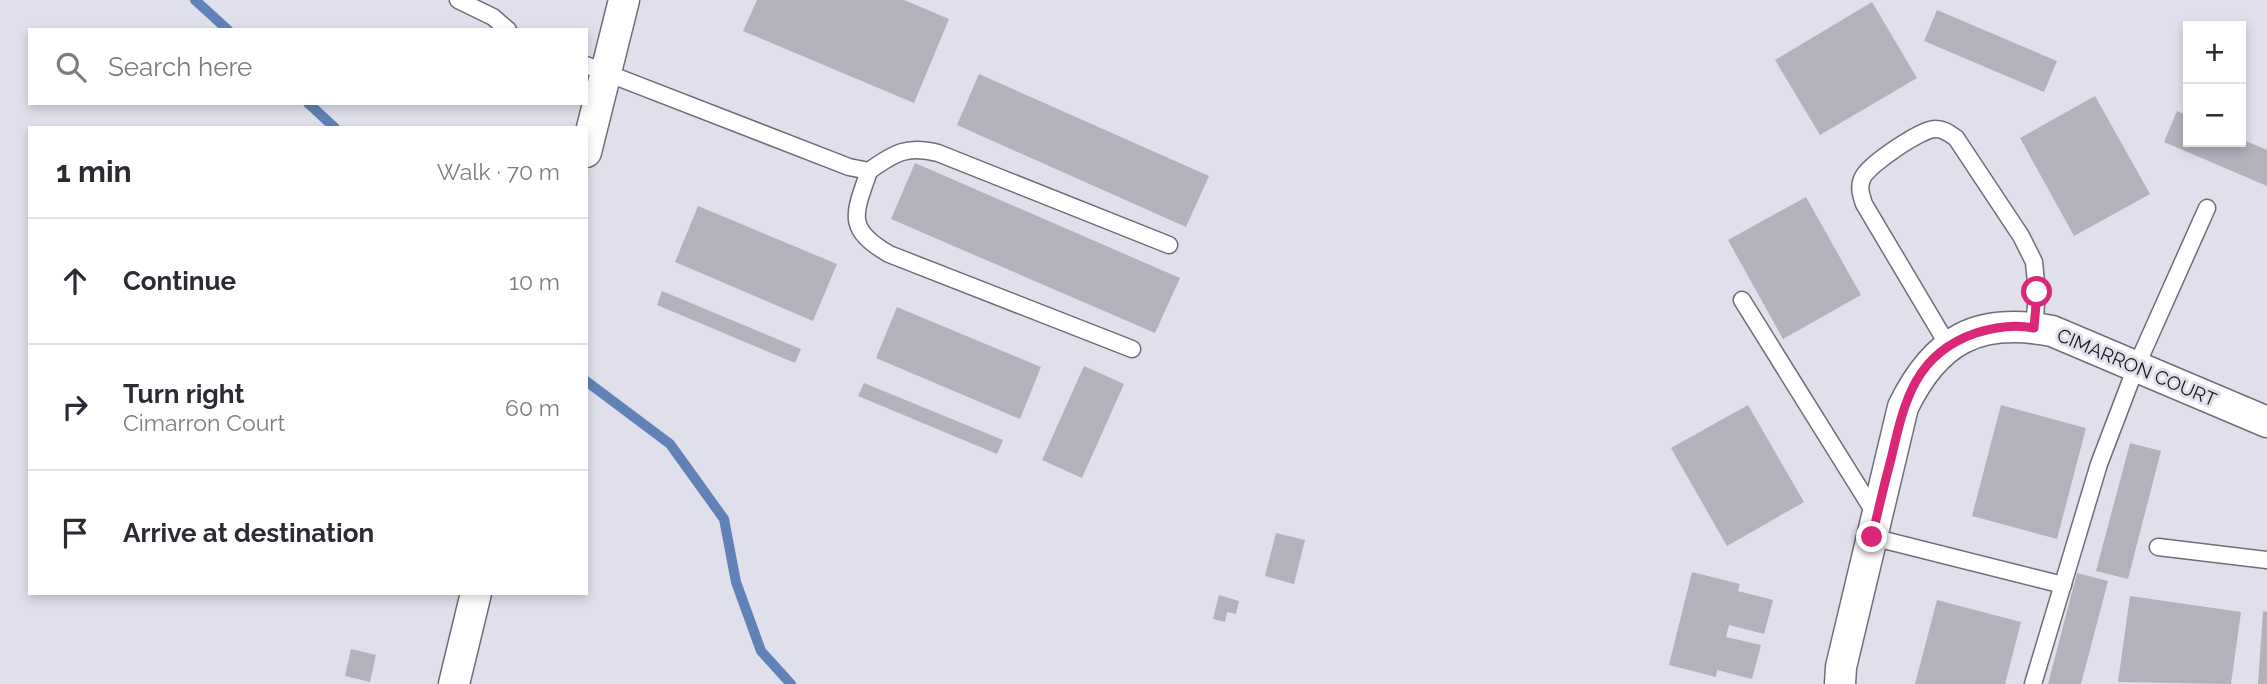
<!DOCTYPE html>
<meta charset="utf-8">
<style>
body{margin:0;font-family:Raleway,sans-serif;background:#f7f7f7;color:#2b2b33}
.controls{position:absolute;right:21px;top:21px;display:grid;overflow:hidden;border-radius:0px;box-shadow:0 4px 10px #0003}
.controls button{width:63px;height:63px;display:grid;place-items:center;padding:0;border:0;border-bottom:2px solid #e1e1e2;background:#fff;color:#2b2b33;font:35px sans-serif}
.stop{position:absolute;width:21px;height:21px;margin:-16px;border:5px solid #db2777;border-radius:50%;background:#fff}
.stop.end{background:#db2777;border-color:#fff;box-shadow:0 2px 7px #0008}
.list{margin:0;padding:0;list-style:none}
h2{display:flex;justify-content:space-between;align-items:center;height:91px;margin:0;padding:0 28px;font-size:30px}
h2 small{font-size:23px;font-weight:400;color:#7c7c81}
.list li{display:grid;grid-template-columns:46px 1fr auto;gap:21px;align-items:center;box-sizing:border-box;height:126px;padding:0 28px;border-top:2px solid #e1e1e2}
.list b{display:block;font-size:26px;white-space:nowrap}
.list p{margin:0;font-size:23px;white-space:nowrap;color:#7c7c81}
.list em{font-size:23px;font-style:normal;color:#7c7c81}
.icon{flex:none;width:38px;height:38px;fill:none;stroke:currentColor;stroke-width:2;stroke-linecap:round;stroke-linejoin:round}
.map{position:relative;flex:none;width:2267px;height:684px;overflow:hidden}
.search{position:absolute;background:#fff;box-shadow:0 4px 10px #0003;left:28px;top:28px;width:560px;height:77px;display:flex;align-items:center;gap:18px;box-sizing:border-box;padding:0 24px;border-radius:0px;color:#7c7c81;font-size:26px}
.panel{position:absolute;background:#fff;box-shadow:0 4px 10px #0003;left:28px;top:126px;width:560px;height:469px;border-radius:0px}
.map>svg:first-child{display:block}
.lines{fill:none;stroke-linecap:round;stroke-linejoin:round}
.stream{stroke:#6082b6;stroke-width:10}
.building{fill:#b4b1bc}
.service-casing{stroke:#6d6e78;stroke-width:19}
.minor-casing{stroke:#6d6e78;stroke-width:33}
.service{stroke:#fff;stroke-width:16}
.minor{stroke:#fff;stroke-width:30}
.route{stroke:#db2777;stroke-width:9}
.labels{text-anchor:middle;stroke-width:6;stroke-linejoin:round;paint-order:stroke}
.street-label{font-size:19px;fill:#19191d;stroke:#dfe0ec}
</style>
<div class="map">
<svg width="2267" height="684" viewBox="0 0 2267 684">
<rect width="100%" height="100%" fill="#dfe0ec"/>
<g class="lines">
<g class="stream">
<polyline points="195,0 228,30"/>
<polyline points="308,103 335,128"/>
<polyline points="586,381 670,444 724,519 736,582 761,651 791,684"/>
</g>
</g>
<g class="building">
<polygon points="757,0 904,0 949,19 914,103 743,31"/>
<polygon points="1872,2 1917,78 1820,135 1775,60"/>
<polygon points="1937,10 2057,61 2044,92 1924,41"/>
<polygon points="979,74 1209,176 1186,227 957,125"/>
<polygon points="2095,96 2150,194 2074,236 2020,138"/>
<polygon points="2177,111 2188,116 2188,142 2241,142 2241,139 2267,150 2267,186 2164,142"/>
<polygon points="915,163 1180,278 1155,333 891,219"/>
<polygon points="1806,197 1861,295 1783,339 1728,240"/>
<polygon points="698,206 837,264 813,321 675,262"/>
<polygon points="662,291 801,349 795,363 657,305"/>
<polygon points="897,307 1041,367 1020,419 876,358"/>
<polygon points="1084,366 1124,384 1082,478 1042,460"/>
<polygon points="864,383 1003,440 997,454 858,396"/>
<polygon points="1748,405 1804,502 1727,546 1671,448"/>
<polygon points="2001,405 2086,428 2057,539 1972,516"/>
<polygon points="2130,443 2161,451 2128,579 2096,571"/>
<polygon points="1276,533 1305,540 1294,584 1265,576"/>
<polygon points="1692,572 1740,584 1738,591 1773,600 1764,634 1729,625 1726,637 1761,645 1752,679 1717,670 1716,677 1669,665"/>
<polygon points="2077,573 2108,581 2081,684 2048,684"/>
<polygon points="1219,595 1239,601 1236,614 1227,612 1225,622 1213,619"/>
<polygon points="2130,596 2241,612 2231,684 2118,682"/>
<polygon points="1937,600 2021,622 2005,684 1915,684"/>
<polygon points="2263,611 2267,612 2267,684 2258,684"/>
<polygon points="351,649 376,655 370,682 345,676"/>
</g>
<g class="lines">
<defs>
<g id="service">
<polyline points="458,0 493,17 508,30"/>
<path d="M586 65 849 167 869 171C894 153 907 145 938 153L1169 245"/>
<path d="M869 171C855 213 844 228 889 254L1132 349"/>
<polyline points="1742,300 1876,515"/>
<path d="M1949 347 1864 204C1861 195 1858 186 1863 177 1870 164 1922 128 1936 129 1944 129 1950 134 1956 138L2021 236 2034 262 2037 293 2034 328"/>
<polyline points="1872,537 2063,585"/>
<polyline points="2158,547 2267,560"/>
<polyline points="2033,684 2099,464 2136,367 2207,208"/>
</g>
<g id="minor">
<polyline points="586,152 624,0"/>
<polyline points="454,684 476,593"/>
<path d="M1840 684 1841 667 1903 407C1936 339 1978 317 2052 331L2267 422"/>
</g>
</defs>
<use href="#service" class="service-casing"/>
<use href="#minor" class="minor-casing"/>
<use href="#service" class="service"/>
<use href="#minor" class="minor"/>
</g>
<g class="lines">
<path class="route" d="M1872 537C1878 511 1884 485 1891 459 1904 403 1914 354 1976 333 1995 327 2014 324 2034 328L2037 292"/>
</g>
<g class="labels">
<g class="street-label">
<text transform="translate(2137 367) rotate(23)" y="7">CIMARRON COURT</text>
</g>
</g>
</svg>
<div class="controls">
<button>+</button>
<button>−</button>
</div>
<div class="stop" style="left:2037px;top:292px"></div>
<div class="stop end" style="left:1872px;top:537px"></div>
<div class="search"><svg class="icon" aria-label="search" viewBox="0 0 24 24"><circle cx="10" cy="10" r="6"/><path d="M15 15l6 6"/></svg>Search here</div>
<section class="panel">
<h2>1 min<small>Walk · 70 m</small></h2>
<ul class="list">
<li><svg class="icon" aria-label="ahead" viewBox="0 0 24 24"><path d="M12 20V5M6 11l6-6 6 6"/></svg><div><b>Continue</b></div><em>10 m</em></li>
<li><svg class="icon" aria-label="right" viewBox="0 0 24 24"><path d="M7 20v-9h11M14 6l5 5-5 5"/></svg><div><b>Turn right</b><p>Cimarron Court</p></div><em>60 m</em></li>
<li><svg class="icon" aria-label="arrive" viewBox="0 0 24 24"><path d="M6 21V4h12l-3 4 3 4H6"/></svg><div><b>Arrive at destination</b></div></li>
</ul>
</section>
</div>
